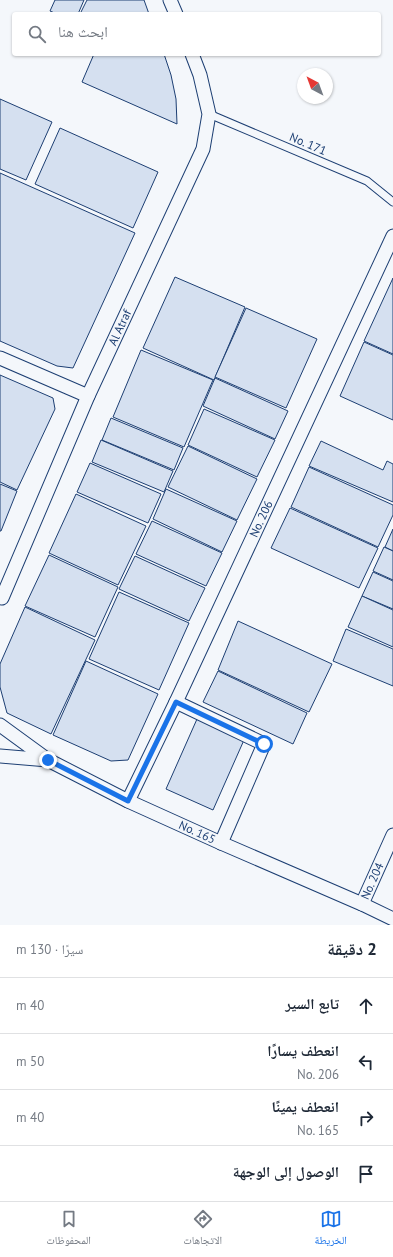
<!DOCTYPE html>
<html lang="ar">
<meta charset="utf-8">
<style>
body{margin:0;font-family:"PT Sans","Noto Naskh Arabic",sans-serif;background:#f6f6f7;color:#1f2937;direction:rtl}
.compass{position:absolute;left:297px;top:68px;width:36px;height:36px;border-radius:50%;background:#fff;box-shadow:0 1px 3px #0004;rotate:319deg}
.stop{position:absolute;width:12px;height:12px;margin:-9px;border:3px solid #1a73e8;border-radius:50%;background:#fff}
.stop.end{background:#1a73e8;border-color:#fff;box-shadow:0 1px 4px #0008}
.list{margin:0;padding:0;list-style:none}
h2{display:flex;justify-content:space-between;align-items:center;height:52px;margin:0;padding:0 16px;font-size:17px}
h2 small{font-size:13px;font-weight:400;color:#747a83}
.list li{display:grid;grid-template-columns:26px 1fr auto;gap:12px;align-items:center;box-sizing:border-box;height:56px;padding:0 16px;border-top:1px solid #e0e1e3}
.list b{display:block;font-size:15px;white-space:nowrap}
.list p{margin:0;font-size:13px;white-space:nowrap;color:#747a83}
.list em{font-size:13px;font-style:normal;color:#747a83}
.icon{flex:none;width:22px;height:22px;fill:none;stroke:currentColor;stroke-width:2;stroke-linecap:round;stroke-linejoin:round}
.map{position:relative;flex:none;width:393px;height:925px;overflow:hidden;direction:ltr}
.search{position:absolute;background:#fff;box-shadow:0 1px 3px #0004;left:12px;right:12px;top:12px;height:44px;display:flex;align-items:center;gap:10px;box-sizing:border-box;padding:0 14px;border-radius:4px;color:#747a83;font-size:15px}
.sheet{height:276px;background:#fff}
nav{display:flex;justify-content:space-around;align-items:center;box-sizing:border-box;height:56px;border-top:1px solid #e0e1e3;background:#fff;font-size:11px;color:#747a83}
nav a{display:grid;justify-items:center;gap:2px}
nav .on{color:#1a73e8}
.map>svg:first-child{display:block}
.building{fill:#d5e0f0;stroke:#1d3f73}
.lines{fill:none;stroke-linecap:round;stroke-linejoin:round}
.service-casing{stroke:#1d3f73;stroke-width:9}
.minor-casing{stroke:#1d3f73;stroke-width:15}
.service{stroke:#f4f7fb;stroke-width:7}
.minor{stroke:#f4f7fb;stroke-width:13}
.route{stroke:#1a73e8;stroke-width:5}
.labels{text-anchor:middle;stroke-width:3;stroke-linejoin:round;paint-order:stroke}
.street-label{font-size:12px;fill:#1d3f73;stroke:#f4f7fb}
</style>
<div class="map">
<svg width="393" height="925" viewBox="0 0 393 925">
<rect width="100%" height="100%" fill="#f4f7fb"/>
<g class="building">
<polygon points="55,0 84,0 78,14 57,14 50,11"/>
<polygon points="87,0 144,0 149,14 80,14"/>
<polygon points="94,54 164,54 171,75 176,99 177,124 82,82"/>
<polygon points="0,99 52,122 26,180 0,169"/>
<polygon points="60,128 158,172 133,228 35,184"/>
<polygon points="0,173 135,233 73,368 57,366 0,341"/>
<polygon points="175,277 245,307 214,380 143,348"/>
<polygon points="393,278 393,354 364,341"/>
<polygon points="246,308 317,339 286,408 215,377"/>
<polygon points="364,342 393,355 393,420 340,396"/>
<polygon points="141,350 213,380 184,447 113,417"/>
<polygon points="0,375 53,398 55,409 17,490 0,482"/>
<polygon points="215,378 288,411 275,439 203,406"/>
<polygon points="204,409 275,440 257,477 188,445"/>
<polygon points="111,418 183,448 174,470 102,440"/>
<polygon points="101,440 173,471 164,492 92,462"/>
<polygon points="321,441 383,470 387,461 393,464 393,502 309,466"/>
<polygon points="188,446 257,479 237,520 168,487"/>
<polygon points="90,463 161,494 148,523 77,492"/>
<polygon points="309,467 393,505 393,515 378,547 291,507"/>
<polygon points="0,484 17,491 1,531 0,531"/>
<polygon points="166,489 237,521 222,552 153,519"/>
<polygon points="76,494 146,526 118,585 49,553"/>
<polygon points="290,508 378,548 359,588 271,548"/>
<polygon points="152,521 222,553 206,586 136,554"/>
<polygon points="393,529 393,551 385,547"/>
<polygon points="384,547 393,551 393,580 373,571"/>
<polygon points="49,555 118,587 95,637 25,606"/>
<polygon points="135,556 205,588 189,621 119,589"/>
<polygon points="373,572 393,581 393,609 362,596"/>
<polygon points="119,592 189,623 159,690 89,659"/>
<polygon points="362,596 393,610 393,647 348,627"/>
<polygon points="25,607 95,640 51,734 7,713 0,687 0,664"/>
<polygon points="238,621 332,664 309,712 218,670"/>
<polygon points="346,629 393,649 393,686 333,661"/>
<polygon points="86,661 158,694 128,760 111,761 53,735"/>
<polygon points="218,671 307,713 293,744 203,702"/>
<polygon points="197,719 244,740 213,810 166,789"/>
</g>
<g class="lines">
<defs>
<polyline id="service" points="209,114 367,181 393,202"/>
<g id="minor">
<polyline points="170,0 176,14"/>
<polyline points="0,358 88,396"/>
<path id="s1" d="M2 598 88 396 203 149 209 114 200 75 192 54"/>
<polyline points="176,702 264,744 221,843"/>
<polyline points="0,725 48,760"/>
<path id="s2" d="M0 756 48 760 128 801 221 843 362 904 393 919"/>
<path id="s3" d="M128 801 176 702 393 236"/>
<path id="s4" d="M362 904 393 835"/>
</g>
</defs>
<use href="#service" class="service-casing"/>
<use href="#minor" class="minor-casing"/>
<use href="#service" class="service"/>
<use href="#minor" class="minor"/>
</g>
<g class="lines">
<polyline class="route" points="48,760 128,801 176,702 264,744"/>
</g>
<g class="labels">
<g class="street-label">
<text transform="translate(308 144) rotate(23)" y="4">No. 171</text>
<text dy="4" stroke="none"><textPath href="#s1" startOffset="295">Al Atraf</textPath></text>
<text dy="4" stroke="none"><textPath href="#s3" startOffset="312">No. 206</textPath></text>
<text dy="4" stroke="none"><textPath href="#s2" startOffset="214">No. 165</textPath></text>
<text dy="4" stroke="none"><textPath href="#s4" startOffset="25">No. 204</textPath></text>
</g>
</g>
</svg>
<svg class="compass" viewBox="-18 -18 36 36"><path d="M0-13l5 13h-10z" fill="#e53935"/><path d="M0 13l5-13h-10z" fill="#747a83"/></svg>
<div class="stop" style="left:264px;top:744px"></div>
<div class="stop end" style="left:48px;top:760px"></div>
<div class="search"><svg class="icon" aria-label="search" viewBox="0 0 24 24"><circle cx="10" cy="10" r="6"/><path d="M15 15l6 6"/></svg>ابحث هنا</div>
</div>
<section class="sheet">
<h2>2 دقيقة<small>سيرًا · 130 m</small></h2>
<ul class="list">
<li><svg class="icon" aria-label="ahead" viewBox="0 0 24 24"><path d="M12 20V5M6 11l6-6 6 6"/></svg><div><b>تابع السير</b></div><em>40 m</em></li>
<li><svg class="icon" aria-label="left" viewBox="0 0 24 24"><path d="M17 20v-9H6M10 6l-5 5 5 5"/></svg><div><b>انعطف يسارًا</b><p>No. 206</p></div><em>50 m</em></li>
<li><svg class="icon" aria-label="right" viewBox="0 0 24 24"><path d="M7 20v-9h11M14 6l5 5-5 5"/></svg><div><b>انعطف يمينًا</b><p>No. 165</p></div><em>40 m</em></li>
<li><svg class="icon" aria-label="arrive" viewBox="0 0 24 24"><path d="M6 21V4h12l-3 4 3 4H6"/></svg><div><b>الوصول إلى الوجهة</b></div></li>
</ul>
</section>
<nav>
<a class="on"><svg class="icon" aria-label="map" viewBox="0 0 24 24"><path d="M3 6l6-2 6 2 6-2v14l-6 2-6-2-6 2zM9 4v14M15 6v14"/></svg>الخريطة</a>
<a><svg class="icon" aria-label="directions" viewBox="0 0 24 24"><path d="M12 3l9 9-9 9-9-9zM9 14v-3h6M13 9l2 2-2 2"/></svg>الاتجاهات</a>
<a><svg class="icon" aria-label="saved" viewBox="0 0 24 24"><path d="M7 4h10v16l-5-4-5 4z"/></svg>المحفوظات</a>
</nav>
